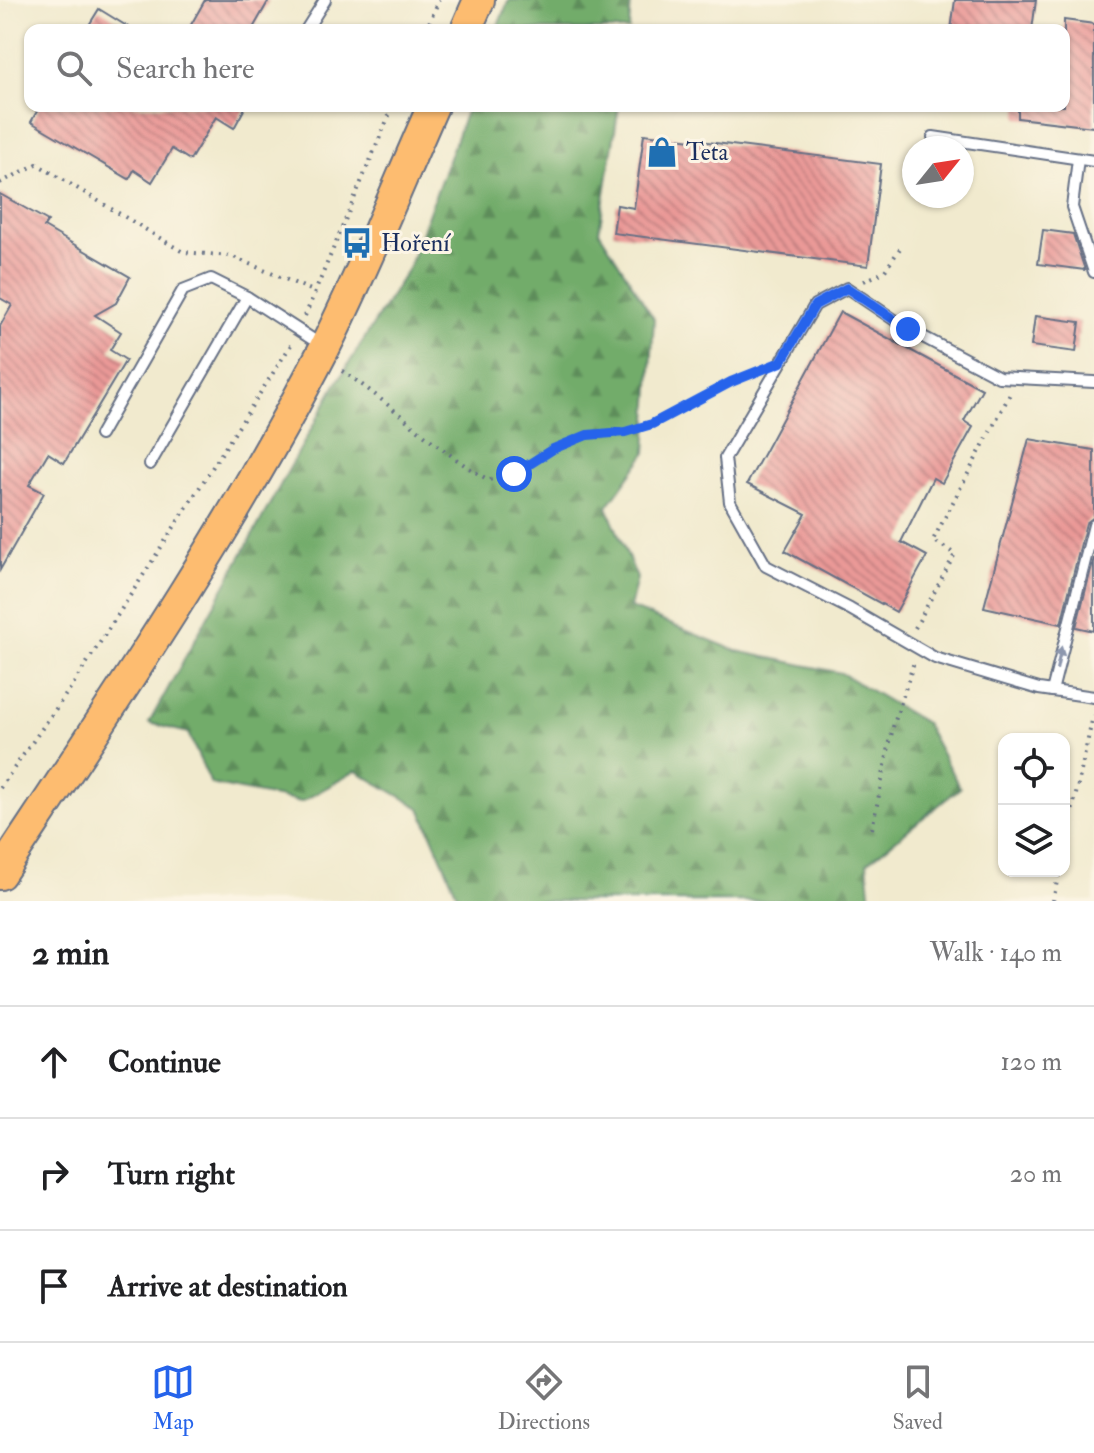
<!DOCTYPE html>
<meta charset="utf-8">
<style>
body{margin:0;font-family:"IM FELL Double Pica",serif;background:#f6f6f6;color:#202124}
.controls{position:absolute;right:24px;bottom:24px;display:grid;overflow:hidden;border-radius:16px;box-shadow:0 2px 6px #0004}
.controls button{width:72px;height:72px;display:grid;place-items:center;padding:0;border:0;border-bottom:2px solid #e0e0e0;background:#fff;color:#202124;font:40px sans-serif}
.compass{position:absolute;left:902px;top:136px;width:72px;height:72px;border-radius:50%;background:#fff;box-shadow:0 2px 6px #0004;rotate:60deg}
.stop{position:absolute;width:24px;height:24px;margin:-18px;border:6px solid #2563eb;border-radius:50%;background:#fff}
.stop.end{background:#2563eb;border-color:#fff;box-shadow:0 2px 8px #0008}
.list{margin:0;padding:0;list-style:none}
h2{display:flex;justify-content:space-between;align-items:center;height:104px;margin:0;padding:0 32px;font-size:34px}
h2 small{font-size:26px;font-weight:400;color:#757577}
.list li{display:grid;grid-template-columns:52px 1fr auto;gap:24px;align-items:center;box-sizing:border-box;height:112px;padding:0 32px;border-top:2px solid #e0e0e0}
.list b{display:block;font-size:30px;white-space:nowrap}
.list em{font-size:26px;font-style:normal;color:#757577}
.icon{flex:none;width:44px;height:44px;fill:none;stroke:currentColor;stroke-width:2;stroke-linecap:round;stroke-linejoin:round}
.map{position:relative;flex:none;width:1094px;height:901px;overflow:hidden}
.search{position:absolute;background:#fff;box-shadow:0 2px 6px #0004;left:24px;right:24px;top:24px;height:88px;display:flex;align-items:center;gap:20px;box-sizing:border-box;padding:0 28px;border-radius:16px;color:#757577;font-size:30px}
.sheet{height:440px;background:#fff}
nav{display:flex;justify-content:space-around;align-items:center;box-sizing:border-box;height:112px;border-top:2px solid #e0e0e0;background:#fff;font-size:22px;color:#757577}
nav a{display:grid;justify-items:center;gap:4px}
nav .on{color:#2563eb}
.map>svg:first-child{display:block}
.forest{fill:url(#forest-firs);stroke:#466e64;stroke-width:2}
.building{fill:url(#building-back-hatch)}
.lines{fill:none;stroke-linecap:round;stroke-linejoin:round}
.lane-casing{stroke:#667085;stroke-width:14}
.primary-casing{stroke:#667085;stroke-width:34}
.path{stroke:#667085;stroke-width:4;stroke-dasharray:2 6;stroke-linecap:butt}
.lane{stroke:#fff;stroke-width:10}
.primary{stroke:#fdbc70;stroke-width:30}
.oneway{fill:#8d97ae}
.route{stroke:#2563eb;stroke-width:10}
.labels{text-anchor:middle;stroke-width:6;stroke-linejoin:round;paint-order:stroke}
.poi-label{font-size:24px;fill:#1b2f5e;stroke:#fcf5e5;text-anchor:start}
</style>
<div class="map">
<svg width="1094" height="901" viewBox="0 0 1094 901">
<defs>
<pattern id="forest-firs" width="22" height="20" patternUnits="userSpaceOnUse" patternTransform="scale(2)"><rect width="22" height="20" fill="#72ac6a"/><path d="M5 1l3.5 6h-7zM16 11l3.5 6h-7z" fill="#5d8c5a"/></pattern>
<pattern id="building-back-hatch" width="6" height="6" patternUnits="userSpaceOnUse" patternTransform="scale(2)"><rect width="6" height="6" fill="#ea9997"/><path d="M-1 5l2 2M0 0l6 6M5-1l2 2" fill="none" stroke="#bd7d7e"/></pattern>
</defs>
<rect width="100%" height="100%" fill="#fcf5e5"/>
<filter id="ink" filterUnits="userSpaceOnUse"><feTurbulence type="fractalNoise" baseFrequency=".0125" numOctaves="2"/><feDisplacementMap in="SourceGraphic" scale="16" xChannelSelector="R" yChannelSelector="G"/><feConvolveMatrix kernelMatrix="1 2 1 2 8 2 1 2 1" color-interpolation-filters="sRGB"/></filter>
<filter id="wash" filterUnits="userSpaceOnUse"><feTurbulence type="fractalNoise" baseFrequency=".006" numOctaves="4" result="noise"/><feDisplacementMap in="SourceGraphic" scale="32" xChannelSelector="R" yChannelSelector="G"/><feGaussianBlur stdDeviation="1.8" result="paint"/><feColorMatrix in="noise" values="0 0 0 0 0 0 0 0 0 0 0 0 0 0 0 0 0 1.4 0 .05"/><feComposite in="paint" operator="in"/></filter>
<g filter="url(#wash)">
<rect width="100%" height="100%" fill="#f1eace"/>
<g class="forest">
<polygon points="509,0 631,0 629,30 496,30"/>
<polygon points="468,106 619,106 599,231 654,319 646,453 607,507 637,578 630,608 737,651 841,673 925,723 960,788 867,863 871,901 460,901 420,808 356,771 301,802 211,784 188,733 149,723 335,386 409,267"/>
</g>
<g id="blocks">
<g class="building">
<polygon points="205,0 269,0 252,30 188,30"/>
<polygon points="955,0 1036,0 1032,30 951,30"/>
<polygon points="99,9 133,30 86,30"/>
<polygon points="1064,20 1094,24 1094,127 1018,118 1018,106 1064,106"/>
<polygon points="40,106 246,106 234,128 216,117 190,160 172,149 152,182 134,170 129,179 31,122"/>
<polygon points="644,134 881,164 868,266 613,233 617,205 634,208"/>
<polygon points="0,194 48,221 44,227 130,277 116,303 95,315 121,332 110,350 126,360 64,463 48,453 29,485 44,493 0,570 0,326 12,305 0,298"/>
<polygon points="1043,230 1073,234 1085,270 1038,264"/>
<polygon points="840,312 982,389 964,421 973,427 942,483 933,478 901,542 927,556 896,612 785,551 806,514 747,484"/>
<polygon points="1035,316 1080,322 1076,352 1031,346"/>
<polygon points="1029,439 1094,450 1094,517 1086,523 1061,624 984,607"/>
<polygon points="1094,558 1094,631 1076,627"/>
</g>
</g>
</g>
<g filter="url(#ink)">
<use href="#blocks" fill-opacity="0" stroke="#667085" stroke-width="2"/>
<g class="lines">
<defs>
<g id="lane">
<polyline points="306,30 325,0"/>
<polyline points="933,137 1094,161"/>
<polyline points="1078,159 1072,207 1094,272"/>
<polyline points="1094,382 999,377 908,329 847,288 815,305 725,458 730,502 766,566 850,609 935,658 1039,689 1094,697"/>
<polyline points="100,435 183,290 211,279 247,297 323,346"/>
<polyline points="150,464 247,297"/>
<polyline points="1052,691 1094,525"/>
</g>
<g id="primary">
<polyline points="466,30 479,0"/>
<path d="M0 874C114 702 230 532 324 349 364 270 397 187 433 106"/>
</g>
</defs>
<use href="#lane" class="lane-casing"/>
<use href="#primary" class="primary-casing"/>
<g class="path">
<polyline points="426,30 439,0"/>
<polyline points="0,183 37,164 183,252 231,256 313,291"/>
<polyline points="864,281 884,272 901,247"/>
<polyline points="305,316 393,106"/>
<path d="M342 371C393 404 435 450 489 480 524 472 549 448 583 436 605 429 628 433 650 424 686 410 719 386 756 372"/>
<polyline points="915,628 955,554 933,540 1010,394"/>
<polyline points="0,788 74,683 291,345"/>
<polyline points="872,829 893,727 914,662"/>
<polyline points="1064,849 1093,716"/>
<polyline points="1053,901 1059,871"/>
</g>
<use href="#lane" class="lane"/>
<use href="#primary" class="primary"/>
</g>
<defs><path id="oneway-solid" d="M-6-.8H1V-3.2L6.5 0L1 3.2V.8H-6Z" transform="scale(2)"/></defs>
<use class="oneway" href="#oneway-solid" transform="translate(1059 658) rotate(-78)"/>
</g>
<g class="lines" filter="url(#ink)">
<polyline class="route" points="514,474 553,449 587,435 625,432 652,424 731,382 781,362 815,305 847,288 908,329"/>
</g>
<defs>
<symbol id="shop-bare" viewBox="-9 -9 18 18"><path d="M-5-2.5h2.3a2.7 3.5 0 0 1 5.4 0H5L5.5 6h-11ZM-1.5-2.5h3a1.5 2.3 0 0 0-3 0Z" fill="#1f6fb2" stroke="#fcf5e5" stroke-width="2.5" paint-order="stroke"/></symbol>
<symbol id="bus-bare" viewBox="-9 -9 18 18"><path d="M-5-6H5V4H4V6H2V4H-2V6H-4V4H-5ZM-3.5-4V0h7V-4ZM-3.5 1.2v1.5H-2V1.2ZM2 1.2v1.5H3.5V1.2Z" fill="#1f6fb2" stroke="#fcf5e5" stroke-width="2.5" paint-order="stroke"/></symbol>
</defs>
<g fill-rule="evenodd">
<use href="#shop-bare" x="640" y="130" width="44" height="44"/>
<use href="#bus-bare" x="335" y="221" width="44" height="44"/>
</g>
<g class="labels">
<g class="poi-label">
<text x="686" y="160">Teta</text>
<text x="381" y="251">Hoření</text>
</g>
</g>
</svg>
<div class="controls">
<button><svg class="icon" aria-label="locate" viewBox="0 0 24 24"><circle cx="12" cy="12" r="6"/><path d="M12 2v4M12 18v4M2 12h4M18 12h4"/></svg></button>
<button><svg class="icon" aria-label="layers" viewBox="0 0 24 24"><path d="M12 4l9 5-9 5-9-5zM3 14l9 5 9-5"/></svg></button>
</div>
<svg class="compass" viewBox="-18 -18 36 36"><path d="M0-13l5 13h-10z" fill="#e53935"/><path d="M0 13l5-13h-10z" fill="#757577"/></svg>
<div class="stop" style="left:514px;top:474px"></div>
<div class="stop end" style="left:908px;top:329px"></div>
<div class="search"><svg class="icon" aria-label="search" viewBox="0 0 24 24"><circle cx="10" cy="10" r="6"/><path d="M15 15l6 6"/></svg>Search here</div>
</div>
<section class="sheet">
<h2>2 min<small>Walk · 140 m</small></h2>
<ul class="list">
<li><svg class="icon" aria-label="ahead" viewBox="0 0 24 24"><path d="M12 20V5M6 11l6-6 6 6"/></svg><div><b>Continue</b></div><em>120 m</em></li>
<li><svg class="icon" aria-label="right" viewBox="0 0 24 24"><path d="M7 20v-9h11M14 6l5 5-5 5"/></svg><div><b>Turn right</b></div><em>20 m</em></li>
<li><svg class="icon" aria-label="arrive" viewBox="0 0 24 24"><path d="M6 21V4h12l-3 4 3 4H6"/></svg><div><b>Arrive at destination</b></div></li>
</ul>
</section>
<nav>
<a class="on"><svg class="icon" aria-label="map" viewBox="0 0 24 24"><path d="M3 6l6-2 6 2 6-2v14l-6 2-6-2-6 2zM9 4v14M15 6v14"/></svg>Map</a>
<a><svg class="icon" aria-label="directions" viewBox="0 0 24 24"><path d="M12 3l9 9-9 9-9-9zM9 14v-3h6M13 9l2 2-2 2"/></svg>Directions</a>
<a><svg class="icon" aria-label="saved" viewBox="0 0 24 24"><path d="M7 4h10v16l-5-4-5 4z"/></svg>Saved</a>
</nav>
